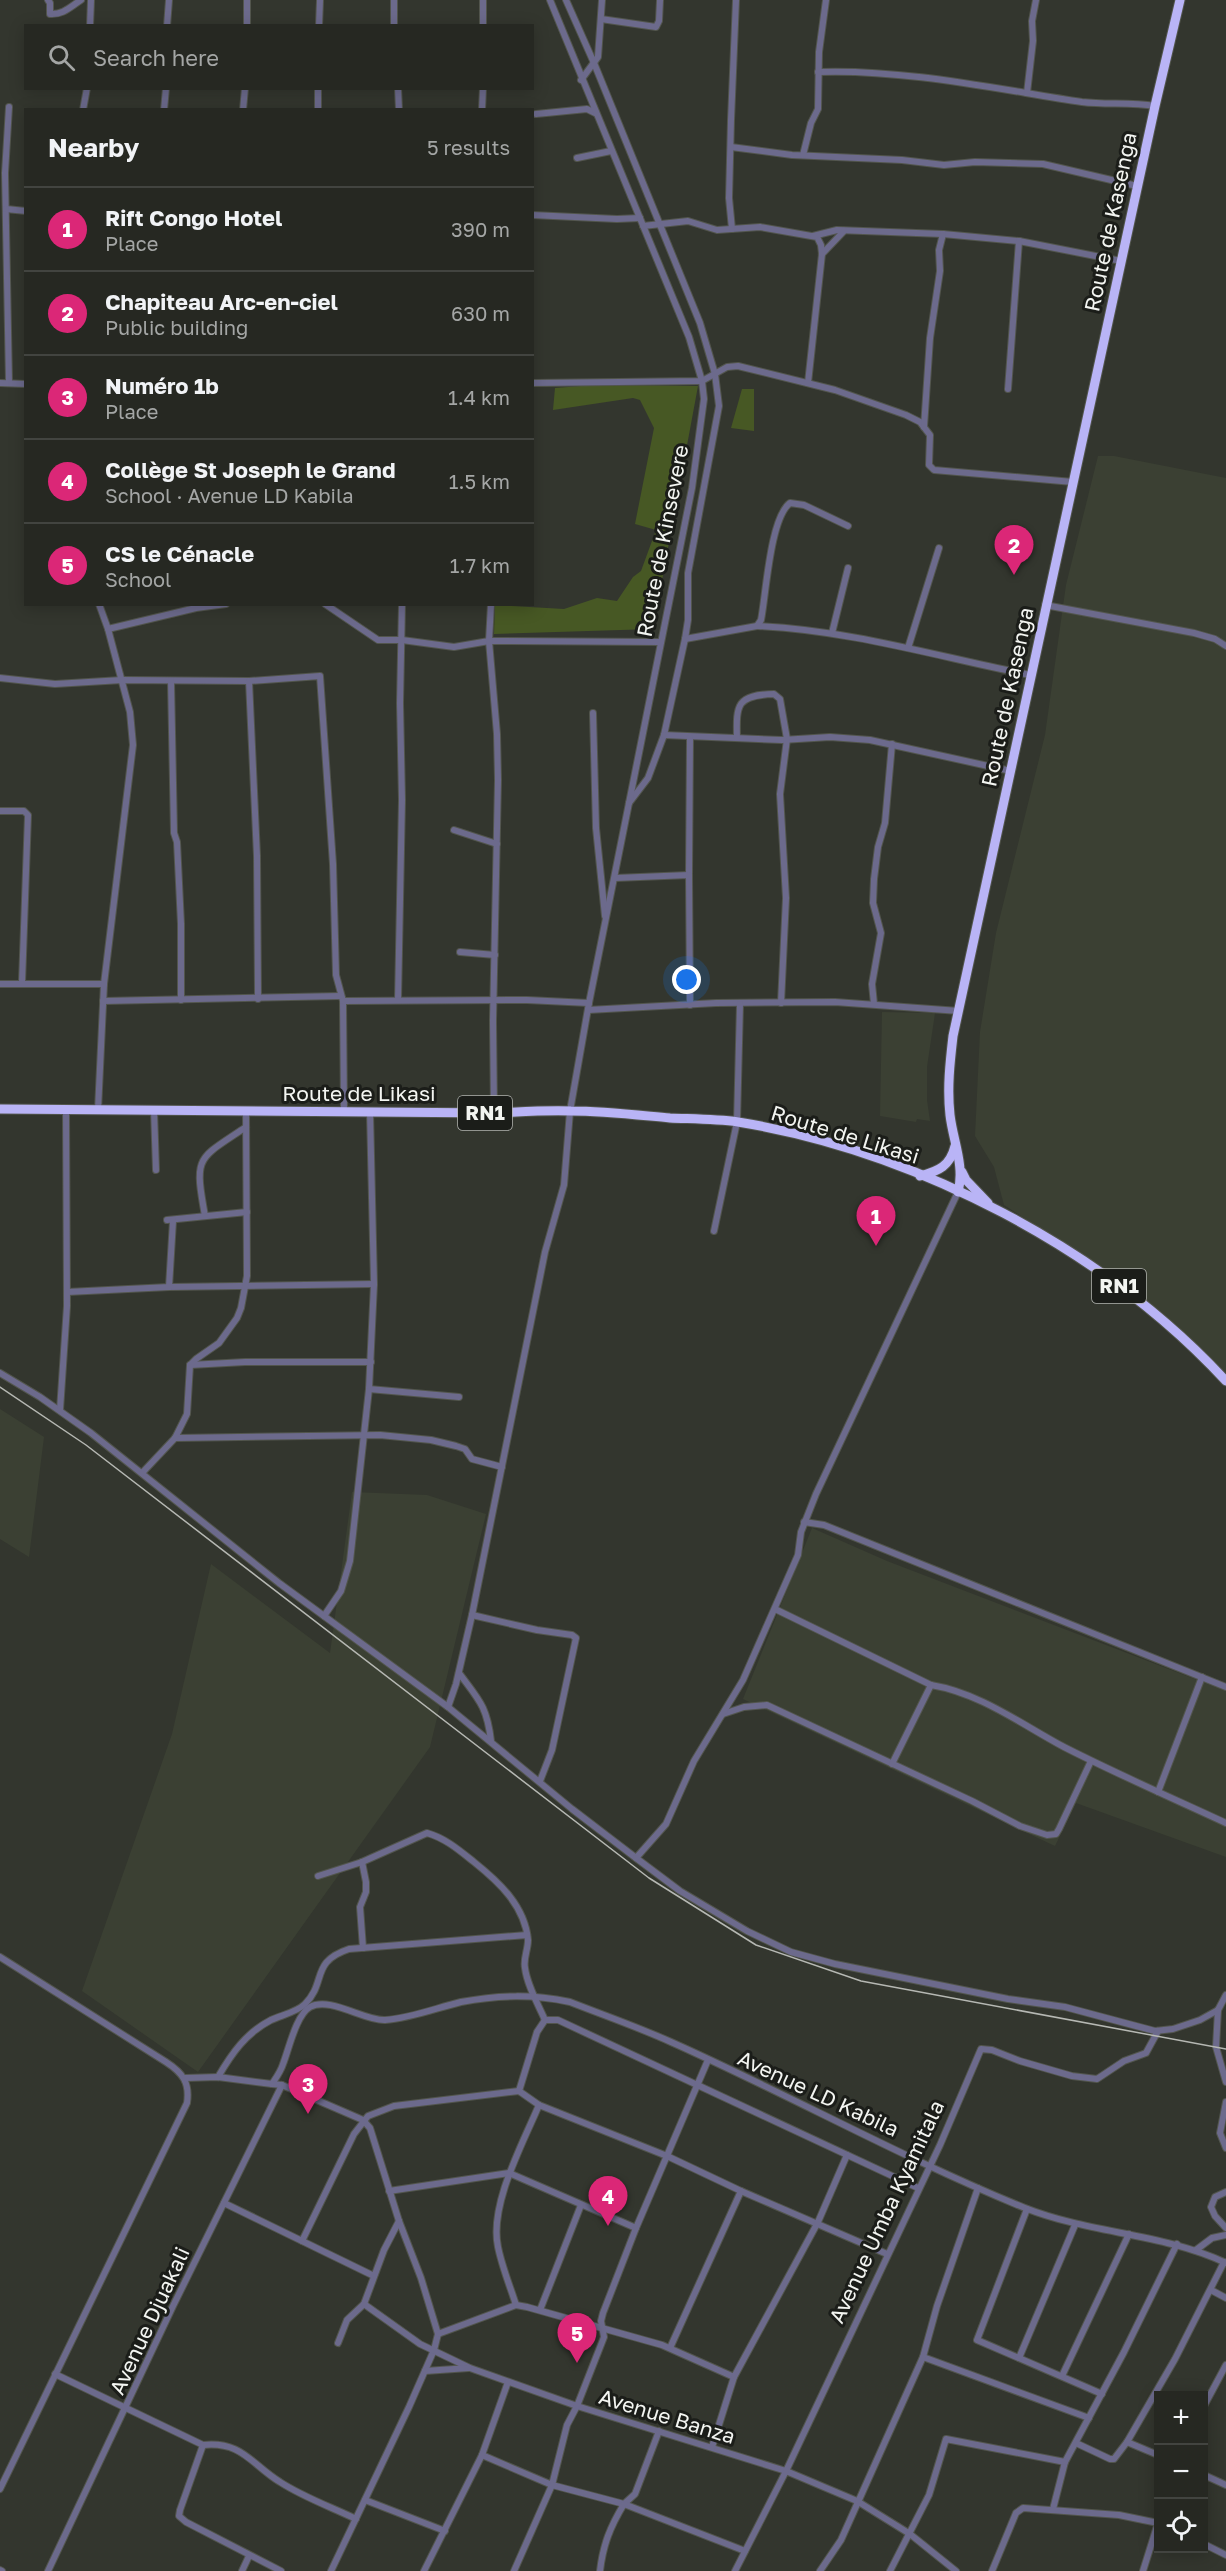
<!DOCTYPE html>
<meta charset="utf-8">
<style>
body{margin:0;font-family:"Golos Text",sans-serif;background:#2e302a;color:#f1f3f6}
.controls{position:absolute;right:18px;bottom:18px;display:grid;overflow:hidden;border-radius:0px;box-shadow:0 3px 15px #0003}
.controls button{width:54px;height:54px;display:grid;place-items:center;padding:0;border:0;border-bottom:2px solid #424440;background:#262822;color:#f1f3f6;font:30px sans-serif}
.you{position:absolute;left:687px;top:980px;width:21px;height:21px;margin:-15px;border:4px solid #fff;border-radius:50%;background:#1a73e8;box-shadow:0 0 0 9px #1a73e833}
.badge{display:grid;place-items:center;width:39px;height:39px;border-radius:50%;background:#db2777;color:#fff;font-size:20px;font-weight:700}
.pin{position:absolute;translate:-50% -50px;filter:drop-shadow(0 2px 3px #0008)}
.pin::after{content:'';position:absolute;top:32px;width:21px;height:18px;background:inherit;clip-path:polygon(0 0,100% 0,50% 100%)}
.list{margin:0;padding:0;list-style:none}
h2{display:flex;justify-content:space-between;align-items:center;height:78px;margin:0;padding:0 24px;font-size:26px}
h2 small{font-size:20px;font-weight:400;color:#a4a6a5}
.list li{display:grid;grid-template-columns:39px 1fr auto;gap:18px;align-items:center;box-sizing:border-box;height:84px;padding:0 24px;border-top:2px solid #424440}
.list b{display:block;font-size:22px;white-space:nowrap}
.list p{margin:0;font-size:20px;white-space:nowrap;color:#a4a6a5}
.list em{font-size:20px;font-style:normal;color:#a4a6a5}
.icon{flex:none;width:33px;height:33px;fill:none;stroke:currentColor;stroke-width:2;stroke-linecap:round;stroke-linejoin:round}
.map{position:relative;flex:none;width:1226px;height:2571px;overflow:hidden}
.search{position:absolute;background:#262822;box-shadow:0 3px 15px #0003;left:24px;top:24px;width:510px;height:66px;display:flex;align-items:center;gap:15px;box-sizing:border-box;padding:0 21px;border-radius:0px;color:#a4a6a5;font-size:22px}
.panel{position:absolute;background:#262822;box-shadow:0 3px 15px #0003;left:24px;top:108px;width:510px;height:498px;border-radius:0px}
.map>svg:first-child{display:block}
.built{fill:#3b4033}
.green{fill:#475824}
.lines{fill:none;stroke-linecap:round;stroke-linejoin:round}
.minor-casing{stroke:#52554d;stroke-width:8}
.highway-casing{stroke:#52554d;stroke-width:11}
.minor{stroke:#6c6a8c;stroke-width:6}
.highway{stroke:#b9b4f6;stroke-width:9}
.rail{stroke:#b6b8b3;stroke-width:1.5}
.labels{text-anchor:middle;stroke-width:6;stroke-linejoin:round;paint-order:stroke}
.shield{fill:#1b1d19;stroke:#b2b4b0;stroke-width:1.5}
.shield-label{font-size:20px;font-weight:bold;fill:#f3f5f1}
.street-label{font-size:21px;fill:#f3f5f1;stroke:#1b1d19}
</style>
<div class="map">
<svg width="1226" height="2571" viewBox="0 0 1226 2571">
<rect width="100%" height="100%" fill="#33362e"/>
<g class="built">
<polygon points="1098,456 1114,456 1226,478 1226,1373 1106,1271 1004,1205 994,1167 975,1136 980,1032 996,933 1045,735 1066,585"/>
<polygon points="882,1012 935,1013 927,1067 927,1100 930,1121 917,1119 916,1122 880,1116"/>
<polygon points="0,1409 44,1437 29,1557 0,1539"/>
<polygon points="352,1492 427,1495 486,1514 430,1747 198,2072 82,1991 172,1734 211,1564 330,1653"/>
<polygon points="812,1528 887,1561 1226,1691 1226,1857 1076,1803 1055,1846 743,1699"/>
</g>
<g class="green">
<polygon points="594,385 698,386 653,629 494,634 495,605 564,609 597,598 617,601 633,577 641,571 656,530 635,524 654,428 640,400 633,398 553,410 555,388"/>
<polygon points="742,389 754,389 754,431 731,428"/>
</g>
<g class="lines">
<defs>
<g id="minor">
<path d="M48 0 50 3V14C63 15 70 7 81 0"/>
<polyline points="247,0 247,26"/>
<polyline points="394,0 394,26"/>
<polyline points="483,0 483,26"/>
<polyline points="566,0 594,63 700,323 715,374 719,406 688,573 688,620 685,639 664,735 648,778 629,803"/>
<polyline points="601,19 656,27 659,21 660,0"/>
<polyline points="90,26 91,0"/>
<polyline points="167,26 169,0"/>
<polyline points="319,26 320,0"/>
<path d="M818 72C904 69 996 89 1082 102 1106 105 1130 102 1155 106"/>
<polyline points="581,80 598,57 602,0"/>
<polyline points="318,88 318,110"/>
<polyline points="398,88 399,110"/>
<polyline points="1027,93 1033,41 1032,21 1036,0"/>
<polyline points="9,107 5,173 9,383"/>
<polyline points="83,110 87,88"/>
<polyline points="164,110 166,88"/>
<polyline points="243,110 245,88"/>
<polyline points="482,110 483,88"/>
<polyline points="536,114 587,109 595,113"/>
<polyline points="731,147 792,155 902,160 944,165 975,162 1043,164 1137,186"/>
<polyline points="803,155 811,123 818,109 819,52 826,0"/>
<polyline points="577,158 611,151"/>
<polyline points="6,209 26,211"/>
<polyline points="532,215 617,219 640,218"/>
<polyline points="643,226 688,221 717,230 760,227 817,237 821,245 822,254 808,383"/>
<polyline points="732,229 729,198 731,120 736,0"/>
<polyline points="813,236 837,230 943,234 1019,241 1121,261"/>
<polyline points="822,254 844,231"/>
<polyline points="0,383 26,384"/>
<polyline points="532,383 702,381 727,367 738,366 835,390 906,415 920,422 930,435 929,465 934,470 1073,482"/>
<polyline points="1008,389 1019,241"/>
<polyline points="924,427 930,338 940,271 939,250 943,234"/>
<polyline points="99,604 108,629 196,608 226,604"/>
<polyline points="325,604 378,640 402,640 454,647 489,641 660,642"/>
<polyline points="491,604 489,641 497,734 498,780 493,1021 494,1113"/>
<polyline points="1045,605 1194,633 1215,639 1226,646"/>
<path d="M757 626C850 630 939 657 1030 675"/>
<polyline points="832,633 848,568"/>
<path d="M685 639 757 626 761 620C766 595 770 518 790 503L804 505 848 526"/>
<polyline points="908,648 939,548"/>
<polyline points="0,678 55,684 122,680 249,681 320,676 333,864 336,975 343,1001 344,1111"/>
<polyline points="171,681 174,833 177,842 181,924 181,1000"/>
<polyline points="249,681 257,856 258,999"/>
<polyline points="593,713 596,828 605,916"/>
<polyline points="664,735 782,740 830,737 870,740 1011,771"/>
<path d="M737 738C736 704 737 695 774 694L780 699 787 739 780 794 786 898 781 1003"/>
<polyline points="0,811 24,811 28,815 22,983"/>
<polyline points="454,830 497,844"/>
<polyline points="689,875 690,738"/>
<polyline points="615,878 689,875 690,1005"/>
<polyline points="460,952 495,955"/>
<polyline points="0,984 104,984"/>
<polyline points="398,1000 402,800 400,703 402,604"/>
<polyline points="103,1001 341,996"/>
<polyline points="343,1001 527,1000 589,1003"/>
<polyline points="874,1004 872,984 881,933 873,903 874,879 878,847 885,823 892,744"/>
<polyline points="588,1010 716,1003 835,1002 959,1011"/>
<polyline points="98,1110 104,984 133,745 130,712 108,629"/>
<polyline points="154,1110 156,1170"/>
<path d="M205 1216C194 1155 197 1160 246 1127"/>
<polyline points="167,1220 247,1212"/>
<polyline points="714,1231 737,1122 740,1004"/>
<polyline points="169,1287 374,1284"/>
<polyline points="67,1292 169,1287 173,1221"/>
<polyline points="190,1365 245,1362 371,1362"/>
<polyline points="0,1373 40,1397 91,1433 279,1583 448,1707 572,1809 636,1858 680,1891 747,1931 791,1952 835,1964 1008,1999 1065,2007 1155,2031 1173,2029 1200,2020 1218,2010 1226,1995"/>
<polyline points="369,1389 459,1397"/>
<polyline points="60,1410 67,1306 66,1109"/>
<polyline points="175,1438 380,1435 431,1440 456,1446 465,1449 472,1459 502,1467"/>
<polyline points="142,1473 175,1438 187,1414 190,1365 196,1359 219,1343 237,1318 241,1308 247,1276 246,1111"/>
<polyline points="804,1522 824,1525 1226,1687"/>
<polyline points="775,1609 931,1685"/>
<polyline points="472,1615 537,1630 572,1635 576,1638 552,1750 540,1781"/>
<polyline points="324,1616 341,1591 350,1561 369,1389 374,1284 370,1112"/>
<path d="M459 1673C479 1700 487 1706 491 1741"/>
<polyline points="448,1707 456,1684 472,1615 545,1252 564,1185 570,1111 589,1003 692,488 704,399 702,381 689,337 550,0"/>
<polyline points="723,1714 744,1707 767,1705 972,1801 1020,1826 1047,1835 1056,1834 1059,1829 1091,1761"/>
<path d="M892 1764 931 1685C980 1693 1021 1724 1064 1747 1117 1774 1172 1798 1226 1823"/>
<polyline points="1158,1792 1202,1677"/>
<polyline points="636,1858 666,1824 694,1761 743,1680 798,1555 801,1532 816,1494 958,1192"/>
<polyline points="362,1862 366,1882 366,1892 360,1907 363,1948"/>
<path d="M318 1876 362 1862 427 1833C445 1838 459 1850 474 1862 499 1882 525 1906 528 1940 528 1950 523 1959 525 1968 527 1985 538 2004 545 2020"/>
<path d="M0 1957 166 2062C183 2073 190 2083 187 2103L0 2489"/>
<polyline points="1218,2010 1216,2047 1226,2082"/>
<polyline points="545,2020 558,2020 918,2188"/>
<path d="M218 2077C232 2053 246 2033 271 2020 282 2015 297 2012 305 2004 327 1982 310 1962 349 1949L527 1935"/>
<path d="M185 2078 218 2077 272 2084C276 2078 281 2071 283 2064 289 2049 296 2015 310 2007 330 1996 364 2021 385 2020 412 2018 436 2008 461 2002 499 1995 532 1994 570 2002 603 2015 638 2027 671 2042 790 2095 904 2159 1025 2208 1091 2234 1162 2233 1226 2263"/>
<polyline points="272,2084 282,2085 363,2120 370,2128 399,2221 421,2278 438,2334 434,2350 409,2407 331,2571"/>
<polyline points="1226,2102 1220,2133 1226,2148"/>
<polyline points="539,2105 667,2156 741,2191 887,2254"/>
<polyline points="389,2191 509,2173 636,2228"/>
<polyline points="1226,2192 1215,2197 1211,2207 1215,2216 1226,2228"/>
<polyline points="224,2203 374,2276"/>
<polyline points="1027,2209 977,2340 1102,2394"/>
<polyline points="302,2241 354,2134 368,2116 394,2106 519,2091"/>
<polyline points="1196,2250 1212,2238 1226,2235"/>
<polyline points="1211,2290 1226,2298"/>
<polyline points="364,2304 420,2344 470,2368 577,2406 786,2471 857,2501 910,2534 956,2571"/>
<path d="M516 2305C510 2286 502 2267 498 2247 489 2205 523 2143 539 2105L519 2091 537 2032 545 2020"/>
<polyline points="540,2310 581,2205"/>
<polyline points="438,2334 516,2305 527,2307 662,2345 734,2377"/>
<polyline points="338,2343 347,2320 364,2304 384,2250 399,2221"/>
<polyline points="670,2348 741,2191"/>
<polyline points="923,2357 1089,2418"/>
<polyline points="1019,2358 1075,2225"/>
<polyline points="425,2371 469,2368"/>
<polyline points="55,2374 203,2445 180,2510 179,2516 186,2522 281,2571"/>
<polyline points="1062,2376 1129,2234"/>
<polyline points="1204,2406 1226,2365"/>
<polyline points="1127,2442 1158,2455"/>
<polyline points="1076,2443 1110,2459 1114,2459 1127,2442 1175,2359 1224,2262"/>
<path d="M203 2445C242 2441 251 2464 280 2482 303 2497 331 2507 356 2519"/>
<polyline points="712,2447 734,2377 818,2222 847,2155"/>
<polyline points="482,2455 552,2485 567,2425 577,2406 604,2337 601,2321 603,2313 636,2228 708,2060"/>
<polyline points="1204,2475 1226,2485"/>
<polyline points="365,2500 445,2531"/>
<polyline points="1053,2509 1065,2462 1124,2352 1177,2244"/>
<polyline points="1204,2544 1226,2555"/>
<polyline points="0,2570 2,2571"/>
<polyline points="48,2571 173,2306 282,2085"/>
<polyline points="242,2571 249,2556"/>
<polyline points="424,2571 482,2455 508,2382"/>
<polyline points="514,2571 552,2485 624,2504 635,2494 659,2431"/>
<path d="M600 2571C603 2545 610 2527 624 2504L745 2551"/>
<polyline points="735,2571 786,2471 940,2145 981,2049 992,2050 1020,2061 1072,2076 1097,2079 1124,2061 1146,2053 1158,2031"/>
<polyline points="820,2571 841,2540 923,2357 937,2306 978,2188"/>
<polyline points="890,2571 929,2495 946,2439 1065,2462"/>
<polyline points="992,2571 1016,2513 1023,2508 1119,2515 1158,2523"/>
<polyline points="1143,2571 1158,2523"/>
</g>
<g id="highway">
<path d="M0 1109 494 1113C519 1112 545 1110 571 1111 604 1111 637 1115 670 1118 693 1119 716 1119 738 1122 916 1151 1104 1249 1226 1381"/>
<polyline points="962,1172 966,1180 988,1203"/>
<path d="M920 1176C939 1171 950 1166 955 1146"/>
<path d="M958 1192C965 1166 953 1141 950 1115 947 1088 950 1062 953 1036L1155 106 1180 0"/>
</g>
</defs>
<use href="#minor" class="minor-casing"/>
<use href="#highway" class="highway-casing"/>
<use href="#minor" class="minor"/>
<use href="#highway" class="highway"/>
<polyline class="rail" points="0,1387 86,1445 649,1878 756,1945 861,1981 1226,2049"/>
</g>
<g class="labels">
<g class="shield">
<rect x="458" y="1096" width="54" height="34" rx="4.5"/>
<rect x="1092" y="1269" width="54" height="34" rx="4.5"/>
</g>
<g class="shield-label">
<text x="485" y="1120">RN1</text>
<text x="1119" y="1293">RN1</text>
</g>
<g class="street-label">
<text transform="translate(1111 222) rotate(-78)" y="7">Route de Kasenga</text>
<text transform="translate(663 541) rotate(-79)" y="7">Route de Kinsevere</text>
<text transform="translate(1008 697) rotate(-78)" y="7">Route de Kasenga</text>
<text x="359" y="1101">Route de Likasi</text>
<text transform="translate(845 1135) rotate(17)" y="7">Route de Likasi</text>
<text transform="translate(818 2094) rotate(25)" y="7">Avenue LD Kabila</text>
<text transform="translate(887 2212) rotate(-65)" y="7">Avenue Umba Kyamitala</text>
<text transform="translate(150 2321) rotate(-65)" y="7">Avenue Djuakali</text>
<text transform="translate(667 2417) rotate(17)" y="7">Avenue Banza</text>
</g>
</g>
</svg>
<div class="controls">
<button>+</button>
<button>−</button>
<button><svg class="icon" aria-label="locate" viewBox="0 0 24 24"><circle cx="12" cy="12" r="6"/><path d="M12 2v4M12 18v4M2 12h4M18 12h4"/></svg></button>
</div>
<div class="you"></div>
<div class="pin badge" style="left:876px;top:1246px">1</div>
<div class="pin badge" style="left:1014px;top:575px">2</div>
<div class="pin badge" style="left:308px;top:2114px">3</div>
<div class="pin badge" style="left:608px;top:2226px">4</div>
<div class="pin badge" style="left:577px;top:2363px">5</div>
<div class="search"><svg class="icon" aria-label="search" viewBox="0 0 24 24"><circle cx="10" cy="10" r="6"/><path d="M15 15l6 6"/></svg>Search here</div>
<section class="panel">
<h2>Nearby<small>5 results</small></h2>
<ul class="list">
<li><span class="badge">1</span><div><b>Rift Congo Hotel</b><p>Place</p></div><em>390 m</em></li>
<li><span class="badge">2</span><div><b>Chapiteau Arc-en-ciel</b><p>Public building</p></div><em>630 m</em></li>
<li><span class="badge">3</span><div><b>Numéro 1b</b><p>Place</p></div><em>1.4 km</em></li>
<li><span class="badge">4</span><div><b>Collège St Joseph le Grand</b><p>School · Avenue LD Kabila</p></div><em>1.5 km</em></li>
<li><span class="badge">5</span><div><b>CS le Cénacle</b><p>School</p></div><em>1.7 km</em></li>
</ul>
</section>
</div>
